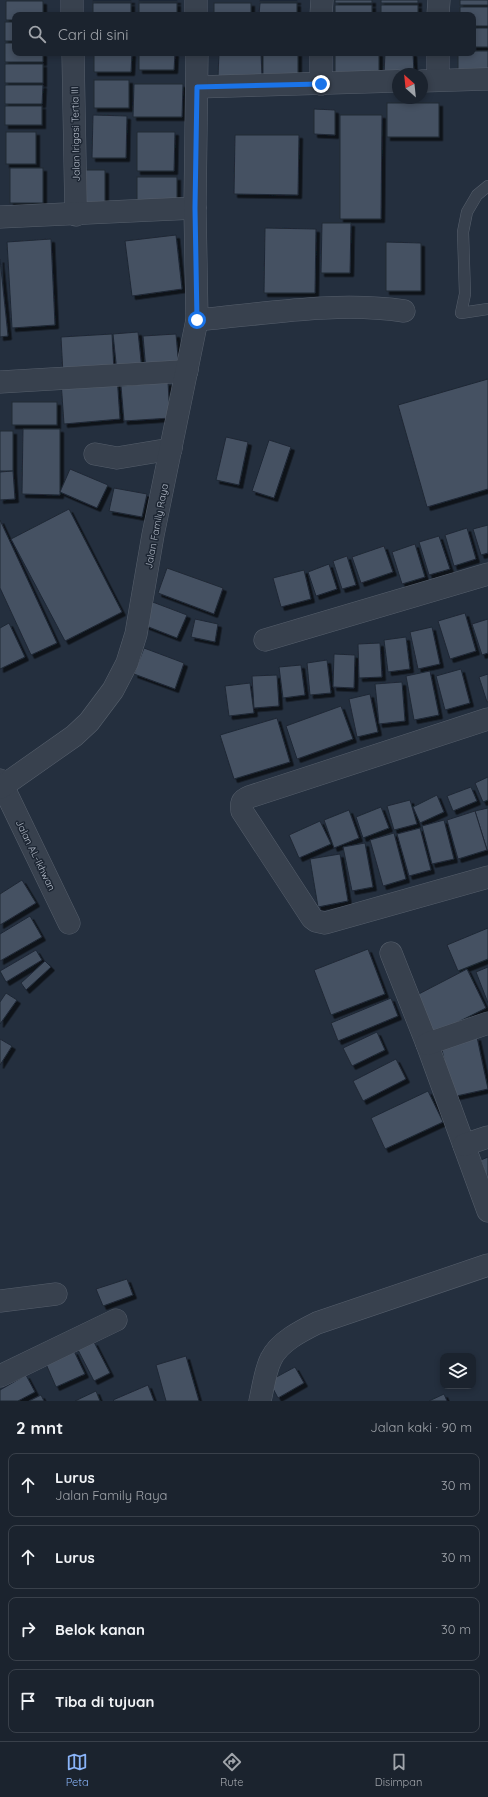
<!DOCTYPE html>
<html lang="id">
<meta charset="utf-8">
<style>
body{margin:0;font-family:Quicksand,sans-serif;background:#242b36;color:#f1f3f6}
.controls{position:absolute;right:12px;bottom:12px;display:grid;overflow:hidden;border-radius:8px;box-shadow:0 2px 6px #0003}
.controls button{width:36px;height:36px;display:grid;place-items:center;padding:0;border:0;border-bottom:1px solid #39404a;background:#1b232e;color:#f1f3f6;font:20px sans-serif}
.compass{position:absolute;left:392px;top:68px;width:36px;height:36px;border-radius:50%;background:#1b232e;box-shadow:0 2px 6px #0003;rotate:333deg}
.stop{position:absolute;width:12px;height:12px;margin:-9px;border:3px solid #1a73e8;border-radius:50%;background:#fff}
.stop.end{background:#1a73e8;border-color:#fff;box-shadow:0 1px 4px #0008}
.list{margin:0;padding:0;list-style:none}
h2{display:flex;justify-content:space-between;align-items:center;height:52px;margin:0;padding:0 16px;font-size:17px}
h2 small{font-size:13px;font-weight:400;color:#a0a4aa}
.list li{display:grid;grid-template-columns:26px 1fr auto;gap:12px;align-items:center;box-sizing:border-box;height:64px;margin:0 8px 8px;padding:0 8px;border:1px solid #39404a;border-radius:8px}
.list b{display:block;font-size:15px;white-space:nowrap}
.list p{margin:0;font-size:13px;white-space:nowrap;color:#a0a4aa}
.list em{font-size:13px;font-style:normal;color:#a0a4aa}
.icon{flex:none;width:22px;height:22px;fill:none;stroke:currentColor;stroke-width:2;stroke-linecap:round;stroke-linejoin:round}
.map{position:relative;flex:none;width:488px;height:1401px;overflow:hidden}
.search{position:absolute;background:#1b232e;box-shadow:0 2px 6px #0003;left:12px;right:12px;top:12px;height:44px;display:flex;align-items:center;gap:10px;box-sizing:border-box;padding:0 14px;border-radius:8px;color:#a0a4aa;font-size:15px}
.sheet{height:340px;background:#1b232e}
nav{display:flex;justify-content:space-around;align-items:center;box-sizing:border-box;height:56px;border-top:1px solid #39404a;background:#1b232e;font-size:11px;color:#a0a4aa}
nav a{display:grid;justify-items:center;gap:2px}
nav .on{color:#8ab4f8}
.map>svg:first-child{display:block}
.building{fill:#455162;stroke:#1f2835;filter:url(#shadow)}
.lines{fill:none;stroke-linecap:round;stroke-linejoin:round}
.lane-casing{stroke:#565f6c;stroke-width:12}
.street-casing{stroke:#565f6c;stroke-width:23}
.lane{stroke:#38414e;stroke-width:11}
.street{stroke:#38414e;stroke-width:22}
.route{stroke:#1a73e8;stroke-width:5}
.labels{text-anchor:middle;stroke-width:3;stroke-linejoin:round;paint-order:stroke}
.street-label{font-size:10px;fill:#b4bcc9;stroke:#1d2633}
</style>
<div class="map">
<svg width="488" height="1401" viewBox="0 0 488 1401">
<defs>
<filter id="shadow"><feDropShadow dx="3.5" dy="3.5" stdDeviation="0" flood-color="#0009"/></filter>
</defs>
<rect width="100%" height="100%" fill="#242f3e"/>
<g class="building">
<rect x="93" y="0" width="38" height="1"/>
<rect x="139" y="0" width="38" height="1"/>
<rect x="260" y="0" width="37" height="1"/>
<rect x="335" y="0" width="37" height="3"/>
<rect x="381" y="0" width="37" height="3"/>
<rect x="460" y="0" width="28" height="5"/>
<polygon points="6,1 43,1 43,15 15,15 15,20 6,20"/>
<rect x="93" y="3" width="38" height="12"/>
<rect x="139" y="3" width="38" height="12"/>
<rect x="214" y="3" width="37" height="12"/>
<polygon points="260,3 297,3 297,15 259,15"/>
<rect x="335" y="5" width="37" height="10"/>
<rect x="381" y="5" width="37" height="10"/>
<polygon points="460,7 488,7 488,26 473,26 473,15 460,15"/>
<rect x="5" y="22" width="10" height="19"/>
<rect x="473" y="28" width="15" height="19"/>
<polygon points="5,43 15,43 15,53 43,53 43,62 5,62"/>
<polygon points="473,51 488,51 488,71 458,70 458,53 473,53"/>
<polygon points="94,53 132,53 131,72 94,72"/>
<polygon points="139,53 175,53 174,70 139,70"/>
<polygon points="219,53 261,53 262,77 218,77"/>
<rect x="263" y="53" width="35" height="24"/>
<polygon points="335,53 379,53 379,76 335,77"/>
<polygon points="385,53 413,53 414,74 384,75"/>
<rect x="5" y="64" width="38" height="19"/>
<rect x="94" y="80" width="35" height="28"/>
<polygon points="134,84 183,84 182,117 133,117"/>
<polygon points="5,85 43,85 42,104 5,104"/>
<rect x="387" y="103" width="52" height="34"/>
<rect x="5" y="106" width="37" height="19"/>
<polygon points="314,109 335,110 335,135 314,134"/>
<polygon points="93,115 127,116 126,158 92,158"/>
<polygon points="340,115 382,115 381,219 340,219"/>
<rect x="6" y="132" width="30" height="32"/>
<polygon points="137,132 175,132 174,171 137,171"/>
<polygon points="235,135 299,135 298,195 234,194"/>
<rect x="10" y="168" width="33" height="35"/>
<polygon points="85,170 105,170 105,207 85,208"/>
<rect x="137" y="177" width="40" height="30"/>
<polygon points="322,223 351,223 350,273 321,273"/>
<polygon points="265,228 316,229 315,293 264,293"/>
<polygon points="176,235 182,289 132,296 125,241"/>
<polygon points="51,239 55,325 12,328 7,242"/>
<polygon points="386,242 421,243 421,291 386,291"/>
<polygon points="0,259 8,336 0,337"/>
<polygon points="138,332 142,370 117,372 113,334"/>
<polygon points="112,334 114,371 63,374 61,337"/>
<polygon points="176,334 179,369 146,371 143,336"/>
<polygon points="117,376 120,419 64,424 61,381"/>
<polygon points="488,379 488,489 427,507 398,405"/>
<polygon points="168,382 170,418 124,421 121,386"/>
<rect x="12" y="402" width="45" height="23"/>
<polygon points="23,429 60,429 60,495 22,494"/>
<rect x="0" y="431" width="13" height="40"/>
<polygon points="226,437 248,442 239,485 216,480"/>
<polygon points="269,440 291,447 274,498 252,491"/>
<polygon points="70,469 108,485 97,508 60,492"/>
<polygon points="13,471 15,499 0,500 0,472"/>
<polygon points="114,488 147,494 142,517 109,511"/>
<polygon points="69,509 122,612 65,641 11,539"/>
<polygon points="0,520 57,643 31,655 0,588"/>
<polygon points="488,525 488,553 481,555 473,529"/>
<polygon points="467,528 476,559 454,566 445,535"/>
<polygon points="439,536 450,569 429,575 419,542"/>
<polygon points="415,544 425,577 402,584 392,552"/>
<polygon points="384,546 393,572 361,583 352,557"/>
<polygon points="347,556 356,585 342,589 333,561"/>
<polygon points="329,564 337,589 316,596 308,572"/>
<polygon points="167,568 223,588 214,614 158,593"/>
<polygon points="304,570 311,599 281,607 273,578"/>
<polygon points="150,601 187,615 177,638 141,624"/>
<polygon points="465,613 476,651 450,659 438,621"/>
<polygon points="195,619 218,624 215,642 191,637"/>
<polygon points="488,619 488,653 482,655 472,624"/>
<polygon points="9,623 25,657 0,669 0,628"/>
<polygon points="432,627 440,664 418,669 410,632"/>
<polygon points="406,637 410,669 388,672 384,640"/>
<polygon points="380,643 382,677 359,678 358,644"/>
<polygon points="144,648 184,663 175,689 134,674"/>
<polygon points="334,654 355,655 354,688 333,687"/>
<polygon points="327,660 331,693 310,695 307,663"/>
<polygon points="301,665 305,695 283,698 279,667"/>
<polygon points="461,669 470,703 445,710 436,676"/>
<polygon points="430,671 439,715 414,720 406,676"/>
<polygon points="488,674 488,702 487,702 479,677"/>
<polygon points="277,675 279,706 254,708 252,676"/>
<polygon points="402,682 405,721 379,724 375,684"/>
<polygon points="250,683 254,713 229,716 225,686"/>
<polygon points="370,694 378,732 357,737 349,699"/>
<polygon points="341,706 353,739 297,759 286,726"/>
<polygon points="277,718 290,762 234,779 220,735"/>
<polygon points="488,777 488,800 483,802 475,783"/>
<polygon points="471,787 477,801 453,811 447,796"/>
<polygon points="437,795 444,812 420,823 413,807"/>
<polygon points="410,800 417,824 394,830 387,806"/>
<polygon points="381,807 389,828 363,838 356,817"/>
<polygon points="488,808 488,850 487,850 475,811"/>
<polygon points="349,810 359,838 334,848 324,820"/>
<polygon points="475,811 487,850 458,859 447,820"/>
<polygon points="444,820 454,859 432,864 422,826"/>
<polygon points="320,821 331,844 299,858 289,835"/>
<polygon points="420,828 431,870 409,876 397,834"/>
<polygon points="394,833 406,879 383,886 370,840"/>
<polygon points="365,843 373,887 352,891 343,847"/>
<polygon points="340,854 348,901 318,907 310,859"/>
<polygon points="22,880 36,903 0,925 0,894"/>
<polygon points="30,916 42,937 0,961 0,934"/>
<polygon points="488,928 488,959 458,971 447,945"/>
<polygon points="368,949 385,994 331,1015 314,970"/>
<polygon points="36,950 42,960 6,982 0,971"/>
<polygon points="45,961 51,967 26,990 21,983"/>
<polygon points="488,967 488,1003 476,972"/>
<polygon points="467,969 486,1008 432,1035 413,997"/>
<polygon points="6,993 17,1000 0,1024 0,1002"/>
<polygon points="391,998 398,1016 338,1041 331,1023"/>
<polygon points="377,1032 385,1050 352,1066 343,1048"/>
<polygon points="477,1037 488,1089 452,1097 441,1045"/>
<polygon points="0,1039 12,1046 0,1065"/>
<polygon points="396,1059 406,1079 363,1101 353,1081"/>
<polygon points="428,1091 443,1122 385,1149 371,1118"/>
<polygon points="488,1157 488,1181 481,1160"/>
<polygon points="127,1279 133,1295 103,1306 96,1289"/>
<polygon points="94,1342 110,1373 94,1381 78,1350"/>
<polygon points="74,1351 85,1374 56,1387 46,1364"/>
<polygon points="186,1356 199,1401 166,1401 156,1365"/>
<polygon points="295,1367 304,1383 278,1398 269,1381"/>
<polygon points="26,1375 35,1392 18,1401 0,1401 0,1390"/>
<polygon points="148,1385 154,1401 114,1401 113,1400"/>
<polygon points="96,1391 100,1401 75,1401"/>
<polygon points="444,1394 447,1401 429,1401"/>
<polygon points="41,1395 44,1401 29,1401"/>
</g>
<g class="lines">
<defs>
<polyline id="lane" points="488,186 477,195 467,212 463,232 465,294 461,313 488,309"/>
<g id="street">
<polyline points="72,0 72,15"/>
<polyline points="196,0 196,15"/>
<polyline points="321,15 322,0"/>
<polyline points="438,15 439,0"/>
<polyline points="73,53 76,215"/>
<polyline points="438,80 438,53"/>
<polyline points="422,81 488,79"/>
<polyline points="321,84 321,53"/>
<polyline points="197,87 398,81"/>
<polyline points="0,217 195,208"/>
<path d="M197 320C265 314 336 301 404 311"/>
<polyline points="0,382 187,371"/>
<polyline points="95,454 117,458 171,449"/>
<polyline points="265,640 488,574"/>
<path d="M488 719 249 797C241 800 241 804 242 811L312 918 316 921 325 923 488 877"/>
<polyline points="0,780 69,923"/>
<polyline points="0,788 74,736 89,722 113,690 127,663 136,634 153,535 197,320 195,208 197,53"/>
<polyline points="391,953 427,1044 488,1211"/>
<polyline points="427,1044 488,1023"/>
<polyline points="464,1145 488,1137"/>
<polyline points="0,1301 56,1294"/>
<polyline points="0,1376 116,1320"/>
<path d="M260 1401C263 1388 265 1371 271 1359 279 1342 301 1331 317 1323L488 1265"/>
</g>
</defs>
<use href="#lane" class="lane-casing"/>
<use href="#street" class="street-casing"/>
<use href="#lane" class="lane"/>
<use href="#street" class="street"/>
</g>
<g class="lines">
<polyline class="route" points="197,320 195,208 197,87 321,84"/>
</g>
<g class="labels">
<g class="street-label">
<text transform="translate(75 134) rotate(-91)" y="4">Jalan Irigasi Tertia III</text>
<text transform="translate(156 526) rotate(-79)" y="4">Jalan Family Raya</text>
<text transform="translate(36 855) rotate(64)" y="4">Jalan AL-Ikhwan</text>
</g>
</g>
</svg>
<div class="controls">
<button><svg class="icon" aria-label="layers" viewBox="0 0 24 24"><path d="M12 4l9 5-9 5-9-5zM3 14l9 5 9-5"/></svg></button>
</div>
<svg class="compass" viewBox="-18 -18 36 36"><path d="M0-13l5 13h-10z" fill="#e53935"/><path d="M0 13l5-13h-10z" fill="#a0a4aa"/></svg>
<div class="stop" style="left:197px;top:320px"></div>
<div class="stop end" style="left:321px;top:84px"></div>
<div class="search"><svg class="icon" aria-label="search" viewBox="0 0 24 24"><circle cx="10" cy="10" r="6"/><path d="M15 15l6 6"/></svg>Cari di sini</div>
</div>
<section class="sheet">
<h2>2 mnt<small>Jalan kaki · 90 m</small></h2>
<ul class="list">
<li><svg class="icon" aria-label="ahead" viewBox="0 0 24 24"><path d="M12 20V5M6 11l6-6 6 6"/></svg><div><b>Lurus</b><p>Jalan Family Raya</p></div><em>30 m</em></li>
<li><svg class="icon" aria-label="ahead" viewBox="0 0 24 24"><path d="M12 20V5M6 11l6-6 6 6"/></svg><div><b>Lurus</b></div><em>30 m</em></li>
<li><svg class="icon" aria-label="right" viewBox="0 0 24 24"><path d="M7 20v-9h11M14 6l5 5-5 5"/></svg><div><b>Belok kanan</b></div><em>30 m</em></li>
<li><svg class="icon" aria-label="arrive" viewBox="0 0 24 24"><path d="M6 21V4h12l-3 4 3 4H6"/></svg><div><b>Tiba di tujuan</b></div></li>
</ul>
</section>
<nav>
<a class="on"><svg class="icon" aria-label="map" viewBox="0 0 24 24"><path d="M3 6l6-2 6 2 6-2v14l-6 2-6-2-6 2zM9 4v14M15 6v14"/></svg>Peta</a>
<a><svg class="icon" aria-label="directions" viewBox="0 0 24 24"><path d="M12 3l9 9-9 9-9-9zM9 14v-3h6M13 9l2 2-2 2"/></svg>Rute</a>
<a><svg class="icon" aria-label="saved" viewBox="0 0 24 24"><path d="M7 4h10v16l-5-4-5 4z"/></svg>Disimpan</a>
</nav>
